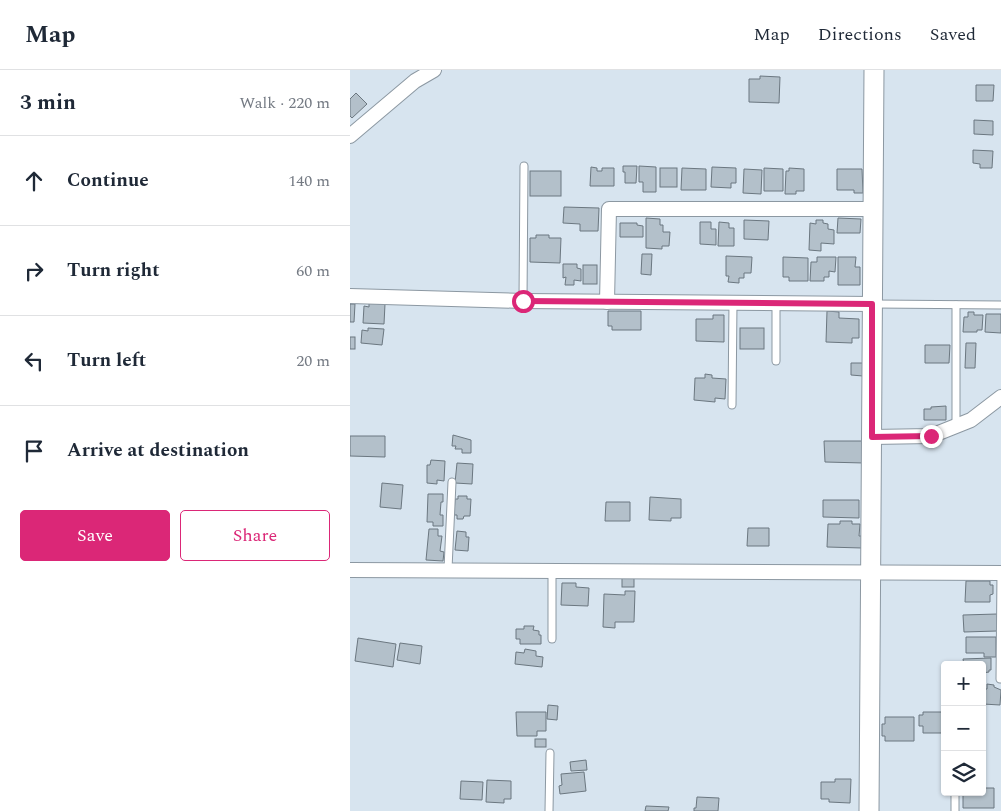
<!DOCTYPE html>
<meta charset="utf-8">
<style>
body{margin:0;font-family:Spectral,serif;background:#f6f6f7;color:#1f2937}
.controls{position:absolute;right:15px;bottom:15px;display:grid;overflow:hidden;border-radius:5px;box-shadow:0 1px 4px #0004}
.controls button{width:45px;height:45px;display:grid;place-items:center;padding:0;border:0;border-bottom:1px solid #e0e1e3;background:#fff;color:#1f2937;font:25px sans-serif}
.stop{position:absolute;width:15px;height:15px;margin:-11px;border:4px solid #db2777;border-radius:50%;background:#fff}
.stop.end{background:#db2777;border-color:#fff;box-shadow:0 1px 5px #0008}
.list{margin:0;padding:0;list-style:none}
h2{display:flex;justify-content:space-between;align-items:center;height:65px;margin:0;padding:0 20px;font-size:21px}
h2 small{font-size:16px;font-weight:400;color:#747a83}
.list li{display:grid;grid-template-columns:32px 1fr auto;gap:15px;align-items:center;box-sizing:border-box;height:90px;padding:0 20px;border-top:1px solid #e0e1e3}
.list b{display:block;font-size:19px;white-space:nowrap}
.list em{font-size:16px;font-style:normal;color:#747a83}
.actions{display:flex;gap:10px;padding:15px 20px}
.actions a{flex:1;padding:11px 0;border:1px solid #db2777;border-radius:5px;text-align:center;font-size:18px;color:#db2777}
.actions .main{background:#db2777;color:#fff}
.icon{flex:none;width:28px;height:28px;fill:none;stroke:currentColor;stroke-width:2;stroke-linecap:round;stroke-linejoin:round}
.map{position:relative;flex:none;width:651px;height:741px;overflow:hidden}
header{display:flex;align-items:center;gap:30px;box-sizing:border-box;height:70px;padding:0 25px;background:#fff;border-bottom:1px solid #e0e1e3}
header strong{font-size:24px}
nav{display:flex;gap:28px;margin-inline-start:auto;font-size:18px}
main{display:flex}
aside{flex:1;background:#fff}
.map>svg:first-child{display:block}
.building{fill:#b3c0ca;stroke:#6b7780}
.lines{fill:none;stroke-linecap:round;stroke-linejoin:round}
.lane-casing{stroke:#8c98a2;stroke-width:9}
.street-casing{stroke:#8c98a2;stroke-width:16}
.secondary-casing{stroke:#8c98a2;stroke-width:21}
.lane{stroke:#fff;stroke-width:7}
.street{stroke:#fff;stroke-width:14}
.secondary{stroke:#fff;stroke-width:19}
.route{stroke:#db2777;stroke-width:6}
</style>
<header>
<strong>Map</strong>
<nav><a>Map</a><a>Directions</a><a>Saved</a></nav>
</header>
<main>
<aside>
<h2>3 min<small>Walk · 220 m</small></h2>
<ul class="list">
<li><svg class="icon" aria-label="ahead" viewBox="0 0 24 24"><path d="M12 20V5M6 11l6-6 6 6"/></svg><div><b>Continue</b></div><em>140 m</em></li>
<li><svg class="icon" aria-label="right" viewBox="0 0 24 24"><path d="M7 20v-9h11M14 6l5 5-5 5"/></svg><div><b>Turn right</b></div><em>60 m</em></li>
<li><svg class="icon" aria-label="left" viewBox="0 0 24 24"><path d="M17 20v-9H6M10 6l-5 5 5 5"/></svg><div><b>Turn left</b></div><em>20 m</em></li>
<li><svg class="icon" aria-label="arrive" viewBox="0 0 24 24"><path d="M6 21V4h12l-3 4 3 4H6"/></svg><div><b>Arrive at destination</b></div></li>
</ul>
<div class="actions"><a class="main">Save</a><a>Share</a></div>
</aside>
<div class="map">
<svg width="651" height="741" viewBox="0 0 651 741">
<rect width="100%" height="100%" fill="#d7e4ef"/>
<g class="building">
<polygon points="410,6 430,7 429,33 399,32 399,9 410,9"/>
<polygon points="626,15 644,15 643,31 626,31"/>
<polygon points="6,23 17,34 2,48 0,46 0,29"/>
<polygon points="624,50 643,51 643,65 624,64"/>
<polygon points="623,80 643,81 642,98 630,98 630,94 623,93"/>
<polygon points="273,96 287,96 286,113 275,113 275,102 273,102"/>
<polygon points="289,96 306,97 306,122 293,122 293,112 289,112"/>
<polygon points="241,97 247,98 247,101 252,101 252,98 264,98 264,116 240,116"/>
<polygon points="362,97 386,98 386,113 381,113 381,118 361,117"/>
<rect x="310" y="98" width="17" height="19"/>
<polygon points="332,98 356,99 356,120 331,120"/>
<polygon points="414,98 433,99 433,121 414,121"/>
<polygon points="439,98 454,99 454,121 446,121 446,124 435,124 436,101 439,101"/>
<polygon points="394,99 412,100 411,124 393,123"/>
<polygon points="487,99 512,99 513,123 504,123 504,120 487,120"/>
<rect x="180" y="101" width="31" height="25"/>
<polygon points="214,137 249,138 248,161 230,161 230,154 213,153"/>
<polygon points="296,148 310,149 310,155 313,155 313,162 320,162 319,176 312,176 312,179 296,178"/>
<polygon points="488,148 511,149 510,163 487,163"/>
<polygon points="394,150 419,151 418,170 394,169"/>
<polygon points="466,150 473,150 473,153 478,154 478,159 484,160 484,174 471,173 471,181 459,180 460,153 466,154"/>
<polygon points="350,152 361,152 361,159 366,159 366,175 350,174"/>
<polygon points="369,152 379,153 379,158 384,158 384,176 368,176"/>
<polygon points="270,153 287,153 287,155 293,156 293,167 270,167"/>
<polygon points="186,165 199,165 199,168 211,168 210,193 180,192 180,168 186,168"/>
<polygon points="292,184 302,184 301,205 291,204"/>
<polygon points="376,186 402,187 401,203 394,203 394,208 389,208 389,213 378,212 379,206 376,206"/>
<polygon points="433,187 458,188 458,211 439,211 439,207 433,207"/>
<polygon points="467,187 486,187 485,202 479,201 479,207 474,207 474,211 460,211 461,192 467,192"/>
<polygon points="488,187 506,187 505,197 510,197 510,215 488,215"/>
<polygon points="213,194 227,194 227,198 231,199 231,211 224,210 224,215 215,215 216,207 213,208"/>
<rect x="233" y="195" width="14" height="19"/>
<polygon points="19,233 35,234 34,254 13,253 14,236 19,237"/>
<polygon points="0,234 5,234 4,252 0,252"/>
<polygon points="258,241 291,241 291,260 262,260 262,256 258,256"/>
<polygon points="477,241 489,242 489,248 509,249 509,268 502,268 502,273 476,272"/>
<polygon points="618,242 624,242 624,245 633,245 632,260 627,260 627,262 613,262 614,247 618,247"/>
<polygon points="636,244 651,244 651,263 635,262"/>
<polygon points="363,245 374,245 374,272 346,271 346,249 363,249"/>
<polygon points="18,258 34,259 32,275 11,273 12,260 18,261"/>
<rect x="390" y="258" width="24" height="21"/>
<rect x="0" y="267" width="5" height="12"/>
<polygon points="616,273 626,273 625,298 615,298"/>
<polygon points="575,275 600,275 599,293 575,293"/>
<polygon points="501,293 513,293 513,306 501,305"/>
<polygon points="355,304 362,305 362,308 376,309 375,329 365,328 365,332 344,330 345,308 355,308"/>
<polygon points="596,336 596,350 574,350 574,339 581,339 581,337"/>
<polygon points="103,365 121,370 121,383 112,383 112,379 105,379 106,376 102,376"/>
<polygon points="0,366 35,366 35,387 0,386"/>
<polygon points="474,371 514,371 514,393 475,392"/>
<polygon points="81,390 95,391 94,411 87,410 87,414 77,413 77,395 80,395"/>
<polygon points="107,393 123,394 122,414 105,413"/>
<polygon points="32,413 53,415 51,439 30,437"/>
<polygon points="78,424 93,424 93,432 91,432 90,445 93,445 93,456 83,456 83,452 77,452"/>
<polygon points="108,426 117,426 117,429 121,429 120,446 114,446 113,449 107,449 107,445 104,445 105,429 108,429"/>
<polygon points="300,427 331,429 331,448 321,448 321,451 299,450"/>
<polygon points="473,430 509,430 509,448 473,447"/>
<polygon points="256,432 280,432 280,451 255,451"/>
<polygon points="490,451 502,451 502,454 510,454 509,466 512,466 512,478 477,477 478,454 490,454"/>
<polygon points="398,458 419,458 419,476 397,476"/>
<polygon points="79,459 88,459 88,466 92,466 90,481 94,482 93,491 76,490"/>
<polygon points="107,461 116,462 116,467 119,467 118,481 105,480"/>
<rect x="272" y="507" width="12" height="10"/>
<polygon points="616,511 640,511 640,515 643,515 643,524 640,525 640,532 615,532"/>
<polygon points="212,513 226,513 226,517 239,518 238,536 211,535"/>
<polygon points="275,521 285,521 284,552 265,552 265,558 253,557 254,524 275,525"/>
<polygon points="647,544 647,561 614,562 613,545"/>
<polygon points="174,556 184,556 183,560 189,561 189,565 191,565 191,574 170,574 170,569 166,569 166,559 174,559"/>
<polygon points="616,567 646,567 646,587 634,587 634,583 616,583"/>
<polygon points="8,568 46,574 43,597 5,591"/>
<polygon points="50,573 72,576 70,594 47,590"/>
<polygon points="175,579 186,581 186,586 193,587 192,597 165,594 166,582 174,583"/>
<polygon points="641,588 641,600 639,600 639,602 632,603 632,595 614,595 613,589"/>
<polygon points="637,614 644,615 644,617 651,620 650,635 633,634 634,619 637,619"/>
<polygon points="198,635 208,636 207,650 197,649"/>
<polygon points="166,642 196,642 196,661 187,661 187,666 167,666"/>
<polygon points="573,642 595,642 595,663 573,663 573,656 569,656 569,645 573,645"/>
<polygon points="535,647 564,647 564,671 535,671 535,666 532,666 532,654 535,654"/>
<rect x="185" y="669" width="11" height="8"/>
<polygon points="236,690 237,700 221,701 220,692"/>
<polygon points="234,702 236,721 210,724 209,716 212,715 211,704"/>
<polygon points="485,709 501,709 500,733 479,732 479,729 471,729 471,712 485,712"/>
<polygon points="137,710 161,711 161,729 154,729 154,733 136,732"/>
<polygon points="111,711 133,712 132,730 110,729"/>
<polygon points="632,718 644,718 644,738 613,738 613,722 632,722"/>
<polygon points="347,727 369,728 368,741 344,741 344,738 346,738"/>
<polygon points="296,736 319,737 318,741 295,741"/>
</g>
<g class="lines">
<defs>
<g id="lane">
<polyline points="173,231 174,96"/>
<polyline points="426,233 426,291"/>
<polyline points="524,234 651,235"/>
<polyline points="382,335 383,233"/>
<polyline points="606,357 606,235"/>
<polyline points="98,499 102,412"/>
<polyline points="202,569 202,502"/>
<polyline points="650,609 651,503"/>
<polyline points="605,722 605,741"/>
<polyline points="199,741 200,683"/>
</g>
<g id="street">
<polyline points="0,66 65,11 84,0"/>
<polyline points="0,226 173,231 522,234"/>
<polyline points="257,232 259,139 523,139"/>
<polyline points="522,367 581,366 621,350 651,327"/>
<polyline points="0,500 651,503"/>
</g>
<polyline id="secondary" points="519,741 524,0"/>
</defs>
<use href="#lane" class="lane-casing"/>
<use href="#street" class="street-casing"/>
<use href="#secondary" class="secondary-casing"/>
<use href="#lane" class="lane"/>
<use href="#street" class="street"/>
<use href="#secondary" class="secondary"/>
</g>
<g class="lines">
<polyline class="route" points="173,231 522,234 522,367 581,366"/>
</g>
</svg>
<div class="controls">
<button>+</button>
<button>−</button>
<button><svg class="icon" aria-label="layers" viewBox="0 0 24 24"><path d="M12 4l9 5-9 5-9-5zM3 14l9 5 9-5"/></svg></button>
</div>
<div class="stop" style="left:173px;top:231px"></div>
<div class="stop end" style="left:581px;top:366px"></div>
</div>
</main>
